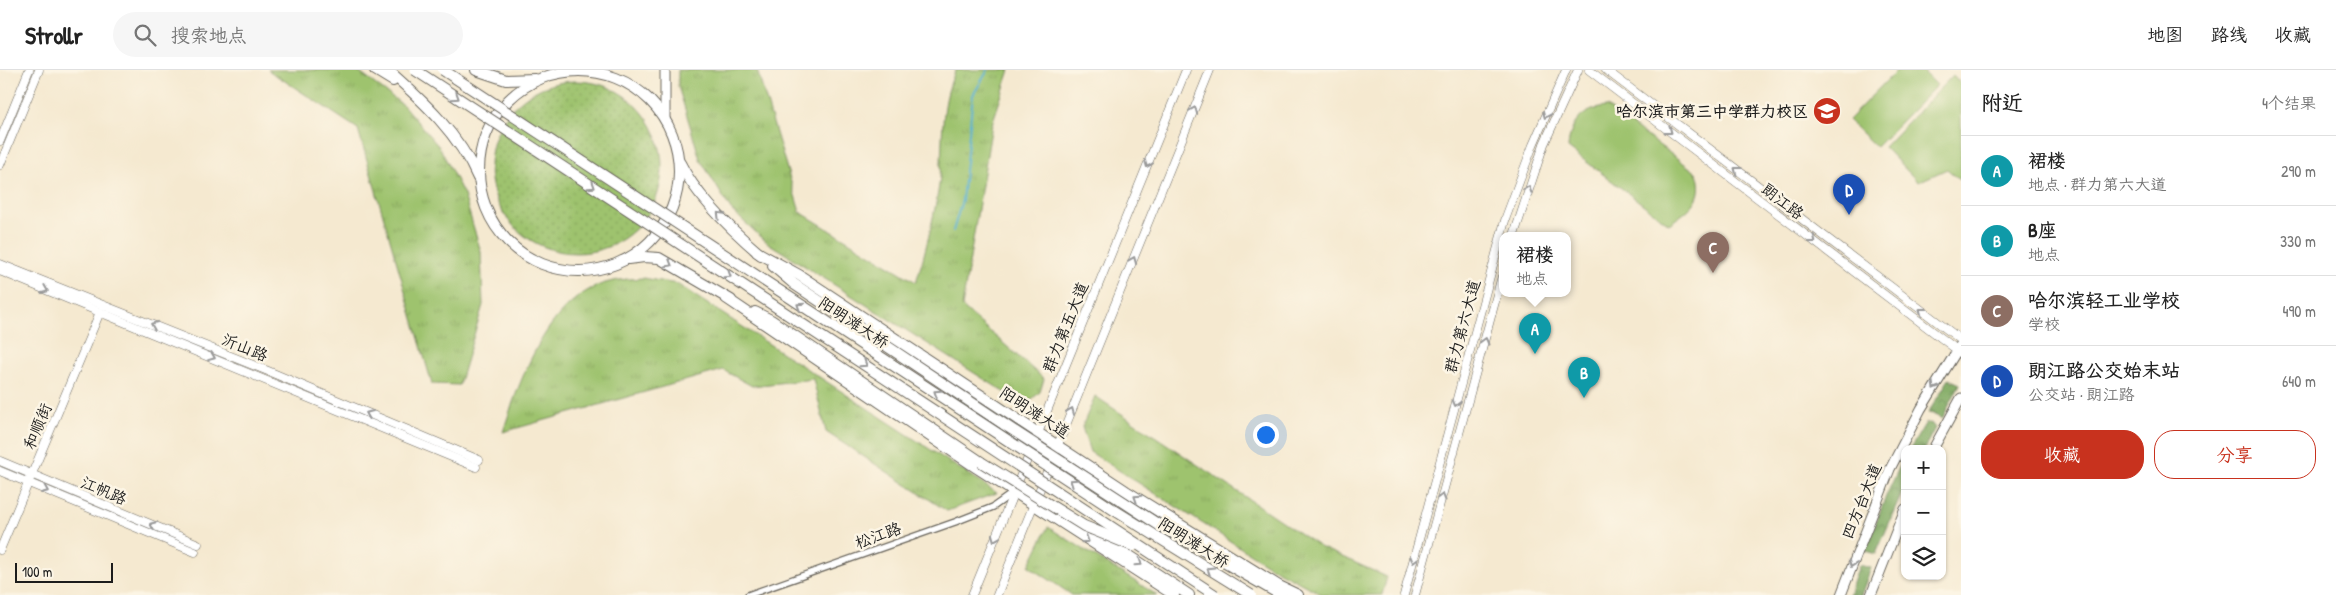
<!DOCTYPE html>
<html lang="zh">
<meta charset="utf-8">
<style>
body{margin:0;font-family:"Patrick Hand","LXGW WenKai TC",sans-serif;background:#f6f6f6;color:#222}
.controls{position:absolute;right:15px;bottom:15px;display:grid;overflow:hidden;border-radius:10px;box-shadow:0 1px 4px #0004}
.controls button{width:45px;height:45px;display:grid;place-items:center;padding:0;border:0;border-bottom:1px solid #e0e0e0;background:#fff;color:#222;font:25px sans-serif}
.scale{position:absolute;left:15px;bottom:12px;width:98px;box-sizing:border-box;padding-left:5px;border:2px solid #1c1c1c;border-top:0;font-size:14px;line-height:18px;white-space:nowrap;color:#1c1c1c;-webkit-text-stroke:4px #fcf5e5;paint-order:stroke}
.you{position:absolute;left:1265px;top:364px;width:18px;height:18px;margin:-12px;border:4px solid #fff;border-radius:50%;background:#1a73e8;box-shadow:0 0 0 8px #1a73e833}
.badge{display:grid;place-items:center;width:32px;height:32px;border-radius:50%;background:#c8321e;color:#fff;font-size:16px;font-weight:700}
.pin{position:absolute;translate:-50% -41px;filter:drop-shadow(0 1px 2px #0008)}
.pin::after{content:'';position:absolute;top:26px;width:18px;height:15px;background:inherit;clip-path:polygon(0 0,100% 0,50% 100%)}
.popup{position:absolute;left:1499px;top:162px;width:72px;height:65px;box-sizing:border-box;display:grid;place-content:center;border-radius:10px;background:#fff;filter:drop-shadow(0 1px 4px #0005);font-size:16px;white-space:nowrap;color:#767676}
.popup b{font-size:19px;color:#222}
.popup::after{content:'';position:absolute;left:50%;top:100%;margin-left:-10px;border:10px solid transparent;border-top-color:#fff}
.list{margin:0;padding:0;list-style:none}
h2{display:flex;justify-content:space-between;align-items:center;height:65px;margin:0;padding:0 20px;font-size:21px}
h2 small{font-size:16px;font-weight:400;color:#767676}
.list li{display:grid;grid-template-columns:32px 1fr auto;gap:15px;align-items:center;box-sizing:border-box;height:70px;padding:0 20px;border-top:1px solid #e0e0e0}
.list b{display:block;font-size:19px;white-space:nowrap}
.list p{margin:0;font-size:16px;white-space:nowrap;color:#767676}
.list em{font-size:16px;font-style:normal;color:#767676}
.actions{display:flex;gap:10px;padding:15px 20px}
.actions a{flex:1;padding:11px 0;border:1px solid #c8321e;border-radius:20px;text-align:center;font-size:18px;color:#c8321e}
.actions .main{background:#c8321e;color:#fff}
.icon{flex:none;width:28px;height:28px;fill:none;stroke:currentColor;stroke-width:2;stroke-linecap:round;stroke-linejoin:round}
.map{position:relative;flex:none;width:1961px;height:525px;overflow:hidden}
header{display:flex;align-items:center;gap:30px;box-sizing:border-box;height:70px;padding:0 25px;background:#fff;border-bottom:1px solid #e0e0e0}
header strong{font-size:24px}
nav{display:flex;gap:28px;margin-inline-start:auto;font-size:18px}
.search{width:350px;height:45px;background:#f6f6f6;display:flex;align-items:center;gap:12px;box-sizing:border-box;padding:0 18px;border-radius:28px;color:#767676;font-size:19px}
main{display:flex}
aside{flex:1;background:#fff}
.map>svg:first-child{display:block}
.grass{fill:url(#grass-dots);stroke:#5d7045}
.forest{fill:url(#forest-crowns);stroke:#4d623e}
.park{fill:url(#park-tufts);stroke:#5d7045}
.garden{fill:#9ec36e;stroke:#5d7045}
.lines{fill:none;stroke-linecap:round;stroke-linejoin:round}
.stream{stroke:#51afd0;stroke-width:2}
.street-casing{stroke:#68645b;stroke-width:8}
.secondary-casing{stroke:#68645b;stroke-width:9}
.primary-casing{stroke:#68645b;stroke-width:11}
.highway-casing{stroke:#68645b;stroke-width:12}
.street{stroke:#fff;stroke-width:5.5}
.secondary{stroke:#fff;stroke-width:8}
.primary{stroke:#fff;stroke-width:9}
.highway{stroke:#fff;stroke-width:10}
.highway-bridge-casing{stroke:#68645b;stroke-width:12;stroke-linecap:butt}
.highway-bridge{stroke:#fff;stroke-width:10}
.oneway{stroke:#999}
.labels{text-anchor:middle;stroke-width:5;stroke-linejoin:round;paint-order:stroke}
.poi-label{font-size:16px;font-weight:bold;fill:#1c1c1c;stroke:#fcf5e5;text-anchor:end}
.street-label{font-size:16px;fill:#1c1c1c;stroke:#fcf5e5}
</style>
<header>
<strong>Strollr</strong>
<div class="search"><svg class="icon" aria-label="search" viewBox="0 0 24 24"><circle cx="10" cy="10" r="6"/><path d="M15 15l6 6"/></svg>搜索地点</div>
<nav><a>地图</a><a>路线</a><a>收藏</a></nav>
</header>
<main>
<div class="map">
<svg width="1961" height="525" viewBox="0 0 1961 525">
<defs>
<pattern id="grass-dots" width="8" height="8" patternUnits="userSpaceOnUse" patternTransform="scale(1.25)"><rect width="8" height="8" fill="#9ec36e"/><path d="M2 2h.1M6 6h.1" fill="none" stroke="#88a75f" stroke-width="1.8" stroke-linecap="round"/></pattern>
<pattern id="forest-crowns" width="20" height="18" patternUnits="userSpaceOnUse" patternTransform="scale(1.25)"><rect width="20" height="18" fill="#7ea961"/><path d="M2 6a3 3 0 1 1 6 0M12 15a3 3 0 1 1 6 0" fill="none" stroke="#66894f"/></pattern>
<pattern id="park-tufts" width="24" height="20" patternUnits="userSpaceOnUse" patternTransform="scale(1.25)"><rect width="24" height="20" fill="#9ec36e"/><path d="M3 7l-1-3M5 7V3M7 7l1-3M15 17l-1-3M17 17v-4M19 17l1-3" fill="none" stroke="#88a75f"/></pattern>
</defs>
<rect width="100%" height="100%" fill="#fcf5e5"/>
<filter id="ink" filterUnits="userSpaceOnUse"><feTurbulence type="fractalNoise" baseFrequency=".02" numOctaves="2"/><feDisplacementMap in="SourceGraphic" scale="10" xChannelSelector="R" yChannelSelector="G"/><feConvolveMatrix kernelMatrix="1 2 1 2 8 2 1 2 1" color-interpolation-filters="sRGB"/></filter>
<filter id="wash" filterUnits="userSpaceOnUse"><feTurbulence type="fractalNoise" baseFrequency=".0096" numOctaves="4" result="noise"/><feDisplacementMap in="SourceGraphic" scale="20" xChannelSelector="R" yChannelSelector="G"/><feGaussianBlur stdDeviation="1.12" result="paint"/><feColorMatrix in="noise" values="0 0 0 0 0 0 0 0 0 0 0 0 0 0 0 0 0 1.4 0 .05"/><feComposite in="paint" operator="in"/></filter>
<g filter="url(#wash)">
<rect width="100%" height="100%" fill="#f5e9d0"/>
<circle class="grass" cx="576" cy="97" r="86"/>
<g class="forest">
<polygon points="1949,309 1960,314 1942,349 1938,345 1928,343"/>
<polygon points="1931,353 1935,358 1924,379 1910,379 1925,354"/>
<polygon points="1905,385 1905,416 1876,484 1865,481 1886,426"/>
<polygon points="1859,495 1871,498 1861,525 1849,525"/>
</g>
<g class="park">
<polygon points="268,0 356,0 403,35 440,78 464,125 481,182 483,235 459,315 432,314 358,59"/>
<path d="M678 0H757L800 142 916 212C925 184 933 151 938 122 945 81 937 38 956 0H1010L992 54 962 237 1044 309 1040 322 1025 335 768 173 731 140 700 89 678 16Z"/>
<path d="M643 208 677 214 997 423 947 441 826 362 813 309 752 316 723 300 503 362C520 309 548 227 609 212 620 209 632 209 643 208Z"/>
<polygon points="1095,326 1320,477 1387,507 1382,525 1323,525 1274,499 1090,382 1082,357"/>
<polygon points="1048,457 1157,525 1072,525 1029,496"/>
</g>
<g class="garden">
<polygon points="1897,0 1922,0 1937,15 1876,77 1848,50"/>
<polygon points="1953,5 1961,14 1961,111 1947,99 1918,112 1884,77"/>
<path d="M1607 37 1697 103C1706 130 1689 140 1669 154L1568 78C1570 53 1582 39 1607 37Z"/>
</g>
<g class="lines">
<polyline class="stream" points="953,161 962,130 973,25 988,0"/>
</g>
</g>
<g filter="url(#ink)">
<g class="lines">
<defs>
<polyline id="street" points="748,525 955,452 993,437 1014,422"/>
<g id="secondary">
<polyline points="1589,0 1961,283"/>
<polyline points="1606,0 1961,270"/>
<polyline points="0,71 29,0"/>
<polyline points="0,95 39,0"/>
<polyline points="1514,165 1544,74 1578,0"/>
<polyline points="0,194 268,301 479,390"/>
<polyline points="0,201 476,397"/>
<polyline points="0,391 198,474"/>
<polyline points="0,401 195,482"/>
<polyline points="0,480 100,242"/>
<polyline points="972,525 1186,0"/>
<polyline points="997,525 1210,0"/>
<polyline points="1404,525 1506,147 1533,75 1566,0"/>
<polyline points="1415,525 1502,206"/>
</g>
<g id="primary">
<polyline points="665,0 665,50"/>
<polyline points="563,2 567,0"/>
<polyline points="1933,379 1961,328"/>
<polyline points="1841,525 1890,399 1921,339 1961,274"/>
<polyline points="1871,525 1905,439"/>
</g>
<g id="highway">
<polyline points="375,0 393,11"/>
<path d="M388 0C423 31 459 64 478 108"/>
<polyline points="476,0 506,10 535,9"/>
<circle cx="579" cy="101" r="100"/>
<path d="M680 93C696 126 733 161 761 185"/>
<polyline points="757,182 799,205 1126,421 1279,516 1298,525"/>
<polyline points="629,189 644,187 659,188 731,230"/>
<polyline points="773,196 794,214 1005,355"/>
<polyline points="726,228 977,398 1174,525"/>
<polyline points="755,242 771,250 981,392"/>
<polyline points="1159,455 1281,525"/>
<polyline points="1095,463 1189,525"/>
</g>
</defs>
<use href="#street" class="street-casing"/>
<use href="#secondary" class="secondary-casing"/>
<use href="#primary" class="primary-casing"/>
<use href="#highway" class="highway-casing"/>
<use href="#street" class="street"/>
<use href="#secondary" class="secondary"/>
<use href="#primary" class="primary"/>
<use href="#highway" class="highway"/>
<defs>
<g id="highway-bridge">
<polyline points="415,0 1215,525"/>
<polyline points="443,0 1114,440 1251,525"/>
<polyline points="1005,355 1159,455"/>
<polyline points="981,392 1084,456 1133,476"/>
</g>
</defs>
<use href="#highway-bridge" class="highway-bridge-casing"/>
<use href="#highway-bridge" class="highway-bridge"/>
</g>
<defs><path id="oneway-chevron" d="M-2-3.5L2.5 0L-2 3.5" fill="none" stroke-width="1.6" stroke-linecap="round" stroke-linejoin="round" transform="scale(1.25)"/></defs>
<g class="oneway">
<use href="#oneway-chevron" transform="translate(456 27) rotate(33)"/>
<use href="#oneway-chevron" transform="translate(1194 40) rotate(-68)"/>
<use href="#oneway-chevron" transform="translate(1546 45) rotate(114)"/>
<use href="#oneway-chevron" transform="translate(1669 61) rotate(37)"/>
<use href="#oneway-chevron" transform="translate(1148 94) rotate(112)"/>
<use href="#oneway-chevron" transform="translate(1737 100) rotate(-143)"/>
<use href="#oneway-chevron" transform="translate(592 116) rotate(33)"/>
<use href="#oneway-chevron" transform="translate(1528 119) rotate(-71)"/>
<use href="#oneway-chevron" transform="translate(720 145) rotate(-135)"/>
<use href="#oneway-chevron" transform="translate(1813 170) rotate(37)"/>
<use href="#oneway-chevron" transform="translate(1133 190) rotate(-68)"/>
<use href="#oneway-chevron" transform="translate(669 194) rotate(31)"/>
<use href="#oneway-chevron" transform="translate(728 205) rotate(33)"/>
<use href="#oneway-chevron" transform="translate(45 220) rotate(22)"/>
<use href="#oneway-chevron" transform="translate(800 236) rotate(-147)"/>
<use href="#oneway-chevron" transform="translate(1922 241) rotate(-143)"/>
<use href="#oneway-chevron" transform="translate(154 255) rotate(-158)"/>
<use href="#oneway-chevron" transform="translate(1485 271) rotate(-75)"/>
<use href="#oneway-chevron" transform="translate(212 287) rotate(22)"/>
<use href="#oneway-chevron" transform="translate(864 294) rotate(33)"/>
<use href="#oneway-chevron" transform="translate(1935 316) rotate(121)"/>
<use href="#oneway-chevron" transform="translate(937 323) rotate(-147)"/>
<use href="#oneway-chevron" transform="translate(1456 333) rotate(105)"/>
<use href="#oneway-chevron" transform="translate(1071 341) rotate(-68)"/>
<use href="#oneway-chevron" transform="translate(369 344) rotate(-157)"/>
<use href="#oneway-chevron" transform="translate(1073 412) rotate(-146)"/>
<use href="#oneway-chevron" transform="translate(45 420) rotate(23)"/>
<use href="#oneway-chevron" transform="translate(1442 427) rotate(-75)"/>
<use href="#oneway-chevron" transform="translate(1137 428) rotate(-147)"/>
<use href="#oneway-chevron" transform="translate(153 455) rotate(-157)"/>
<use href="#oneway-chevron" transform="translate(995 468) rotate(112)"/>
<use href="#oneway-chevron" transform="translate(1086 470) rotate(33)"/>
<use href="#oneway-chevron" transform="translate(1414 490) rotate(105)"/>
<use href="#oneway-chevron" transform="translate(1139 493) rotate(34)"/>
<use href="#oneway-chevron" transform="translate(1852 494) rotate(110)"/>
<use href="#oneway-chevron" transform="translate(1210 500) rotate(-148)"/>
</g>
</g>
<defs>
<symbol id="school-disc" viewBox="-11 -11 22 22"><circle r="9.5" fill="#c8321e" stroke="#fcf5e5"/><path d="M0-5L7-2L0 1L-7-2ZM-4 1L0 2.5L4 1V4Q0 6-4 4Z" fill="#fff"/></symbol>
</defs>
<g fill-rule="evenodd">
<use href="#school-disc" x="1811" y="25" width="32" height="32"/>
</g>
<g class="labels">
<g class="poi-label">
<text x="1808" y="47">哈尔滨市第三中学群力校区</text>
</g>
<g class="street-label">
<text transform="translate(1783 131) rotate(37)" y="6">朗江路</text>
<text transform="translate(854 252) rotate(33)" y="6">阳明滩大桥</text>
<text transform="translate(1462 256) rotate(-75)" y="6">群力第六大道</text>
<text transform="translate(1065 257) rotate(-68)" y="6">群力第五大道</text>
<text transform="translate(245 277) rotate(22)" y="6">沂山路</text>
<text transform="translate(1035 342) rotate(33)" y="6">阳明滩大道</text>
<text transform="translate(37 356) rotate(-67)" y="6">和顺街</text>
<text transform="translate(104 420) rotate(23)" y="6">江帆路</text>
<text transform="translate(1861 431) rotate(-68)" y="6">四方台大道</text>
<text transform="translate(878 465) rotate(-20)" y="6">松江路</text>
<text transform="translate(1194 472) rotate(32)" y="6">阳明滩大桥</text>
</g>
</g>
</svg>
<div class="controls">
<button>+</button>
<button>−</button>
<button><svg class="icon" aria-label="layers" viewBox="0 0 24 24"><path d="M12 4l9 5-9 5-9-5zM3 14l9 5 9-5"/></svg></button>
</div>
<div class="scale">100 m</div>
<div class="you"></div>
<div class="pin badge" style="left:1535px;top:284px;background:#0f9aa8">A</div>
<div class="popup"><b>裙楼</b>地点</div>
<div class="pin badge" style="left:1584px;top:328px;background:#0f9aa8">B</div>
<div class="pin badge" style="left:1713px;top:203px;background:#8d6e63">C</div>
<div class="pin badge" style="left:1849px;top:145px;background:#1a4fb4">D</div>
</div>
<aside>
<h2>附近<small>4个结果</small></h2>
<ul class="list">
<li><span class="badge" style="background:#0f9aa8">A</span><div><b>裙楼</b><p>地点 · 群力第六大道</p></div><em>290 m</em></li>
<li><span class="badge" style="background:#0f9aa8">B</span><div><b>B座</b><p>地点</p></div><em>330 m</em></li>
<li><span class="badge" style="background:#8d6e63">C</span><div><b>哈尔滨轻工业学校</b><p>学校</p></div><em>490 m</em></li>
<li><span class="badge" style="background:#1a4fb4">D</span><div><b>朗江路公交始末站</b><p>公交站 · 朗江路</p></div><em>640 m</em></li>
</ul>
<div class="actions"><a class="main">收藏</a><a>分享</a></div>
</aside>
</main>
